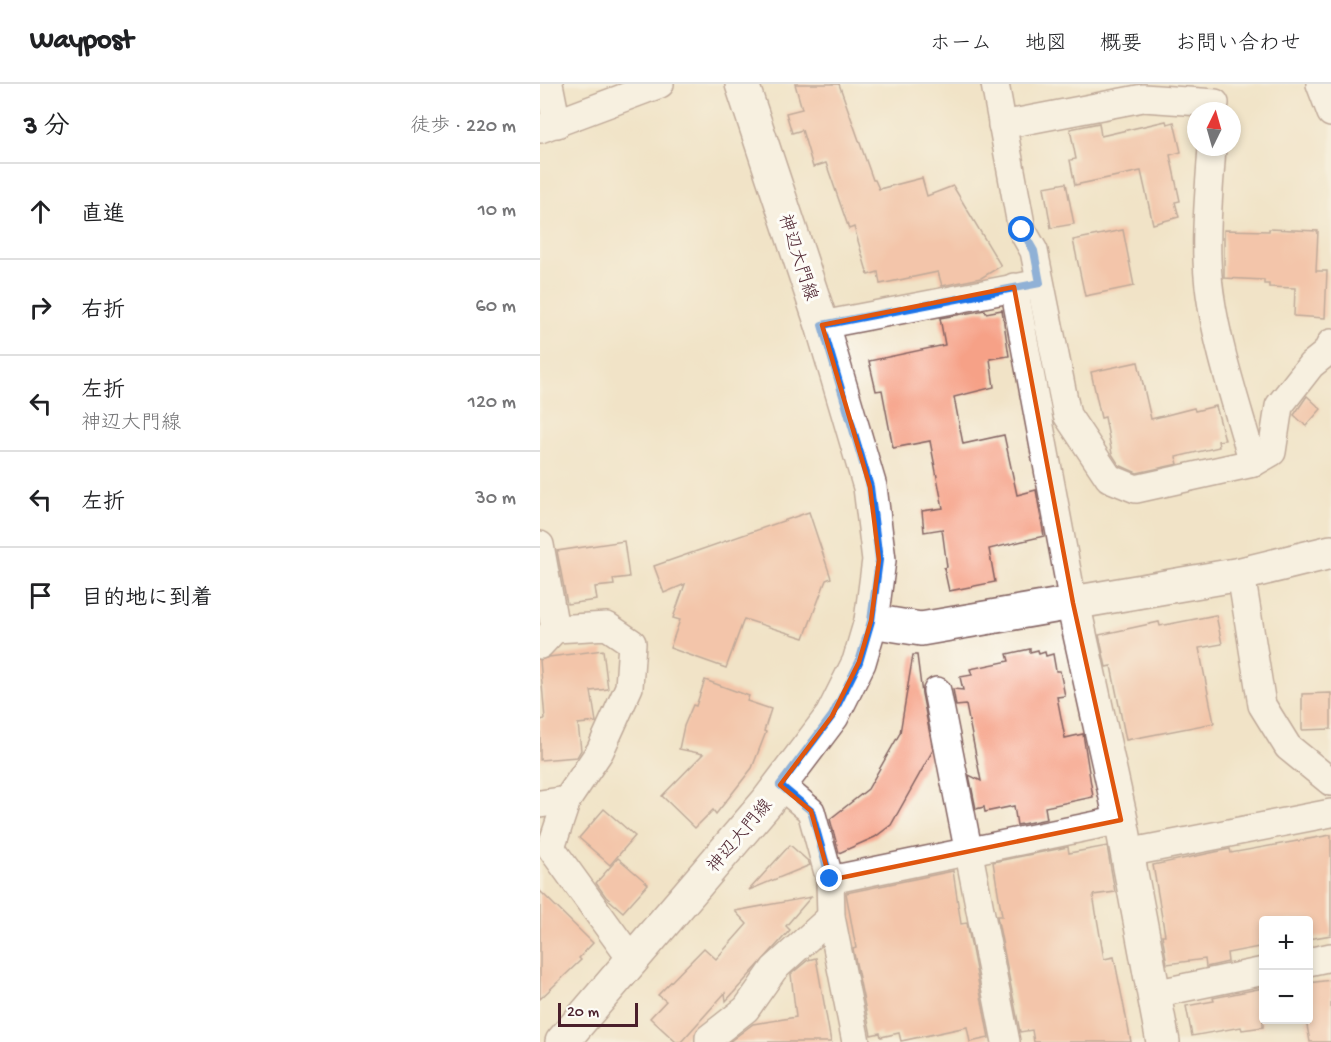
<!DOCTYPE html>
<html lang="ja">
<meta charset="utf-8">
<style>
body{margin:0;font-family:"Gochi Hand","Klee One",sans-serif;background:#f6f6f6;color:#202124}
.controls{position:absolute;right:18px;bottom:18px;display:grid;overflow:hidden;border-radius:6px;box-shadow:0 3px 9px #0003}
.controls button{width:54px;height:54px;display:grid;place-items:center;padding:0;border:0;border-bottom:2px solid #e0e0e0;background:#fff;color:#202124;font:30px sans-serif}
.compass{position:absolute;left:647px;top:18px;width:54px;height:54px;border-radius:50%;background:#fff;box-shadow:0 3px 9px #0003;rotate:5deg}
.scale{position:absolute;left:18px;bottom:15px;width:80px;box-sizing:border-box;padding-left:6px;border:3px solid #4a1f2b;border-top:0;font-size:16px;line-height:21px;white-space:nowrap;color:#4a1f2b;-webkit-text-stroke:4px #fdfcf7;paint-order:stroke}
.stop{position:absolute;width:18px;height:18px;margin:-14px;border:4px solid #1a73e8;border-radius:50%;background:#fff}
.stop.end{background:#1a73e8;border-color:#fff;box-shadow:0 2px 6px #0008}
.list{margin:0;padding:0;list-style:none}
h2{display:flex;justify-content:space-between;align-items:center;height:78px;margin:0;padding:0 24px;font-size:26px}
h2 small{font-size:20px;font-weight:400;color:#757577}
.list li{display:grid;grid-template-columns:39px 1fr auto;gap:18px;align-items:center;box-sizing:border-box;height:96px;padding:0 24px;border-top:2px solid #e0e0e0}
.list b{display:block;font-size:22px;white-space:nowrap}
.list p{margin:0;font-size:20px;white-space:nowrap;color:#757577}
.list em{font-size:20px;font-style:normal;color:#757577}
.icon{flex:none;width:33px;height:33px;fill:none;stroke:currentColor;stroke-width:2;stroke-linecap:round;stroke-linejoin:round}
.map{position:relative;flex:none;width:791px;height:958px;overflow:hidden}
header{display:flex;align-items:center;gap:36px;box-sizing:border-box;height:84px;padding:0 30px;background:#fff;border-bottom:2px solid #e0e0e0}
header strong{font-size:28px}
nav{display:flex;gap:33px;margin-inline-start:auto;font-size:21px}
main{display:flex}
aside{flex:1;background:#fff}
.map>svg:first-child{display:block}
.building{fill:#f6a187}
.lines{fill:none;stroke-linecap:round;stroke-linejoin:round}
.minor-casing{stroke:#846462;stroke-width:30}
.tertiary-casing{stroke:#846462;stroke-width:36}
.primary-casing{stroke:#846462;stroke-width:36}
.minor{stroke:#fff;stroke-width:27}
.tertiary{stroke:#fff;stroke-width:33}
.primary{stroke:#fff;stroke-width:33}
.route{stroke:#1a73e8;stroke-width:8}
.marked{fill:none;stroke:#e0560e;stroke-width:4.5;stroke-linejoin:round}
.labels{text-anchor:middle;stroke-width:6;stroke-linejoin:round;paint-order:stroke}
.street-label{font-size:18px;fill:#4a1f2b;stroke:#fdfcf7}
</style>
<header>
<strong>Waypost</strong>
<nav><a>ホーム</a><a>地図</a><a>概要</a><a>お問い合わせ</a></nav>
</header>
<main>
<aside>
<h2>3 分<small>徒歩 · 220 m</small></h2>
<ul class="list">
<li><svg class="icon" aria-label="ahead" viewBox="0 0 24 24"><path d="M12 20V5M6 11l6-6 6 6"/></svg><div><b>直進</b></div><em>10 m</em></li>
<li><svg class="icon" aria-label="right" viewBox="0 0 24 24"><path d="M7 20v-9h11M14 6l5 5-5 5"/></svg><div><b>右折</b></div><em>60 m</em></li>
<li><svg class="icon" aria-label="left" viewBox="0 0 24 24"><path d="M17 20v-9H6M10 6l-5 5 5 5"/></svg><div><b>左折</b><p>神辺大門線</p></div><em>120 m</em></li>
<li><svg class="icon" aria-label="left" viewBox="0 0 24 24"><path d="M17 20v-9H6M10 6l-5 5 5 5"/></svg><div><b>左折</b></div><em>30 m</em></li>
<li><svg class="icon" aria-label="arrive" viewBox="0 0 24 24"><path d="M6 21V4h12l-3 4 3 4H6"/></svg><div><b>目的地に到着</b></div></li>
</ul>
</aside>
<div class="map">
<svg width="791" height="958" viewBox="0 0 791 958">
<rect width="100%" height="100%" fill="#fdfcf7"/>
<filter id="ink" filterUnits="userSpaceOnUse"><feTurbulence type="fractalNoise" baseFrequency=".0167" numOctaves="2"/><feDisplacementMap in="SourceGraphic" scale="12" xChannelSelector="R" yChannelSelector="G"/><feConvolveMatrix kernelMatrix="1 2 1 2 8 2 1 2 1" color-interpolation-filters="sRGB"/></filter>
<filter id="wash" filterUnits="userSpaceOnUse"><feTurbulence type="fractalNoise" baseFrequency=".008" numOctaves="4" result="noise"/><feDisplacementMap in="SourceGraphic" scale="24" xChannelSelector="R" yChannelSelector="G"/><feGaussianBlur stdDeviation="1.35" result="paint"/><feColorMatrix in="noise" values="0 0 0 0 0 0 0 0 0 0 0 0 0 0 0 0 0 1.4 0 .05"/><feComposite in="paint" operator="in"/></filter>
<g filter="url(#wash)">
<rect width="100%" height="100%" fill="#f1e3c7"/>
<g id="blocks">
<g class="building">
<polygon points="255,0 299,0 333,96 335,96 339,105 382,94 387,112 413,102 461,182 441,194 402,202 398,188 340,200 338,188 328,191 314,143 309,145 286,79 273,83 262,46 252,49 246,29 262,25"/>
<polygon points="626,37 627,40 634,38 641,68 630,71 640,117 635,118 639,133 613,140 601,87 535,101 530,76 536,75 530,45 559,39 561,52"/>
<polygon points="526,99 534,140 511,144 504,103"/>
<polygon points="729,145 778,147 776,187 787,187 785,234 754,232 755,204 729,203 729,200 724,200 724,196 684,194 684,146 729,147"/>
<polygon points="583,146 594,202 545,212 533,156"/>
<polygon points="445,226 446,229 462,226 469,272 450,275 454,303 414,313 423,360 464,351 477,411 496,406 504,452 449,465 455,498 409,507 404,484 407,483 402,445 384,448 382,427 403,424 390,357 353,364 342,306 336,307 329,277 405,261 400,234"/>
<polygon points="598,278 611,335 654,324 655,327 676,322 685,356 678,357 679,363 636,373 638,380 597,389 579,381 572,370 565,333 561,334 551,288"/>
<polygon points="767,312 781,325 766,342 754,331"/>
<polygon points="269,428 291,494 286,496 264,554 204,535 186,584 130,564 140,536 133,534 145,500 124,509 114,482"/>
<polygon points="84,457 89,493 73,495 74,501 55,503 57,516 27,520 17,467"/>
<polygon points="676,531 682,560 659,564 674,639 586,656 571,582 566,583 559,551 619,538 620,542"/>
<polygon points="490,565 490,568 498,566 499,570 505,568 506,572 513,570 516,587 520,587 525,612 517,613 525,654 543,650 553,713 505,723 507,735 477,741 474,722 445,728 444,723 436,725 429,691 441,697 426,621 416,622 413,605 423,606 420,593 432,591 430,585 469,577 467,570"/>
<polygon points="63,566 68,605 51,607 56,638 38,640 41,666 37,673 0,676 0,636 5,635 0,576 9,573"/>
<polygon points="373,571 377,571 382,610 393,666 351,741 335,753 299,769 290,735 328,705 360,649"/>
<polygon points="165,596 209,612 207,617 231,625 224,647 226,648 212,684 176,730 173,726 155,744 122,712 163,670 139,665 144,642 153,621 156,622"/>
<polygon points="791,609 791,645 762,646 762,610"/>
<polygon points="64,725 95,752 70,781 39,754"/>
<polygon points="791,751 791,851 768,855 768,837 723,837 723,857 718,858 719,863 687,869 688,878 666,883 665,875 627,880 622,851 625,851 613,781 690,765 691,769"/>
<polygon points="250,761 268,777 270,781 209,806"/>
<polygon points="567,762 575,808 553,811 564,875 574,873 591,958 494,958 492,946 480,948 457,832 462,832 453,778 528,763 529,769"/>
<polygon points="78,774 108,800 83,828 66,813 56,799"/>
<polygon points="413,787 421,840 427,839 449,954 430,958 427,943 361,957 359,949 341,953 340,949 331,951 313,865 316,864 306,809"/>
<polygon points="0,807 53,859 39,874 41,876 0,915"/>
<polygon points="271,813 246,842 250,846 186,917 185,909 141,958 136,958 110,934 126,917 118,911 164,864 176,875 207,840 195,827"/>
<polygon points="276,874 291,958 189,958 213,940 256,933 251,890 268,876"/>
<polygon points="791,896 791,958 770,958 766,936 768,936 768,899"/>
<polygon points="723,904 723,943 702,946 701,943 652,952 646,922 674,917 673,914"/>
</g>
</g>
</g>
<g filter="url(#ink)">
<use href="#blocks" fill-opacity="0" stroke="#846462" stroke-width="1.5"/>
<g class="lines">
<defs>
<g id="minor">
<polyline points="9,0 17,40"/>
<polyline points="455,0 482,146 494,167 527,331 569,394 596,405 713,379 732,368 739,322 771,281 786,269 791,259"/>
<polyline points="780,0 791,29"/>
<polyline points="462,41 603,14 675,19"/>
<polyline points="0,45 120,0"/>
<path d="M672 63C669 111 663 162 670 210 678 267 698 324 713 379"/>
<polyline points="474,203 533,519"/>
<polyline points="282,241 490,201"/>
<polyline points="0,461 15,545"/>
<polyline points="701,490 722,621 748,663 791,698"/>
<polyline points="0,561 15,545 67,542 92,559 89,603 60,667 27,716 11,764 92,876"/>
<polyline points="397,607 466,958"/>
<polyline points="240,701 271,727 290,796 291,833 316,958"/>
<polyline points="0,720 27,716"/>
<polyline points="587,769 791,729"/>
<polyline points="290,796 581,736"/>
<polyline points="768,878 791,873"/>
<polyline points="614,910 724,887"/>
<polyline points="169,958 169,954 206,925 234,885 291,833"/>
</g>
<g id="tertiary">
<polyline points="533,519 581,736 623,958"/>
<polyline points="331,537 381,545 701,490 791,468"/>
</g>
<polyline id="primary" points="22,958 227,718 292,632 319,578 331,537 339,476 330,403 282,241 202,0"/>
</defs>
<use href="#minor" class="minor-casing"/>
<use href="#tertiary" class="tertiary-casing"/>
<use href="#primary" class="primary-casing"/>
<use href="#minor" class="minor"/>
<use href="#tertiary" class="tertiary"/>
<use href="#primary" class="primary"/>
</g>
</g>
<g class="lines" filter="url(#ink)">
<polyline class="route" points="290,795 271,727 240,701 292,632 319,578 331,537 339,476 330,403 282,241 500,199 494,167 482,146"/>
</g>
<path d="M0 0H791V958H0ZM474 203 533 519 581 736 290 796 271 727 240 701 292 632 319 578 331 537 339 476 330 403 282 241Z" fill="#f1e3c7" fill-opacity=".55" fill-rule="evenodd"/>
<path class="marked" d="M474 203 533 519 581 736 290 796 271 727 240 701 292 632 319 578 331 537 339 476 330 403 282 241Z"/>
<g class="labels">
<g class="street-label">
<text transform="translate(259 173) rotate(72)" y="6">神辺大門線</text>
<text transform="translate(199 751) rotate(-50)" y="6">神辺大門線</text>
</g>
</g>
</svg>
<div class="controls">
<button>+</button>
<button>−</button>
</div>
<svg class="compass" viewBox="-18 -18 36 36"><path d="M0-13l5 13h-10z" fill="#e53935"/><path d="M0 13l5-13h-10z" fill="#757577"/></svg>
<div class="scale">20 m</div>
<div class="stop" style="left:482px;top:146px"></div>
<div class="stop end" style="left:290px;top:795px"></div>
</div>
</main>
